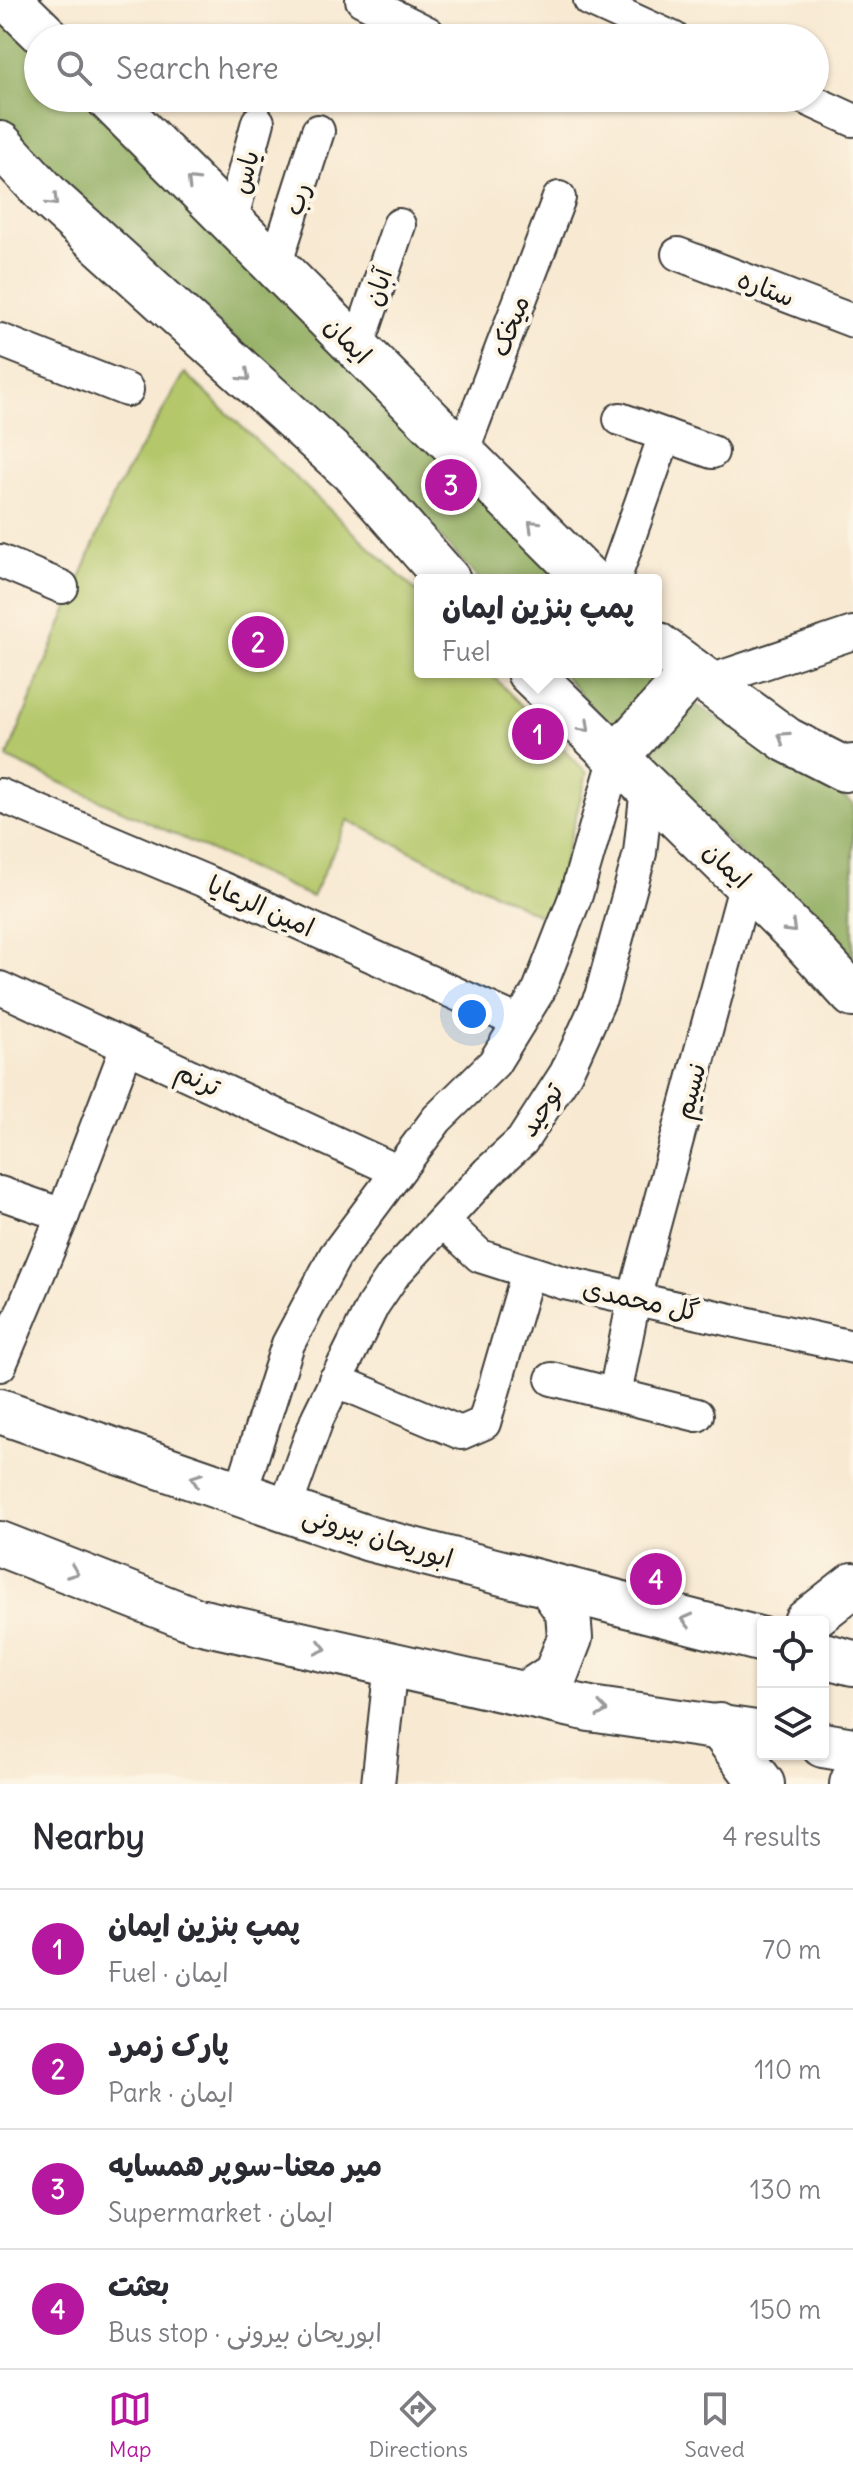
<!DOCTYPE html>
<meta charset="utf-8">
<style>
body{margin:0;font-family:Delius,"Playpen Sans Arabic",sans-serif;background:#f7f7f7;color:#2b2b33}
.controls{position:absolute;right:24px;bottom:24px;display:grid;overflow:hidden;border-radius:8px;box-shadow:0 2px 6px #0004}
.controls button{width:72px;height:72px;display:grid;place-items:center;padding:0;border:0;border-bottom:2px solid #e1e1e2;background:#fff;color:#2b2b33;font:40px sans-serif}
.you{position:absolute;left:472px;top:1014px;width:28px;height:28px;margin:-20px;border:6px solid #fff;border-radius:50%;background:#1a73e8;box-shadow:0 0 0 12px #1a73e833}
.badge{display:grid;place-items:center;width:52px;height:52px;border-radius:50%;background:#b5179e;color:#fff;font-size:26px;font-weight:700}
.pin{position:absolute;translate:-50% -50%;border:4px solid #fff;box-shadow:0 2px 8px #0006}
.popup{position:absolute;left:414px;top:574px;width:248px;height:104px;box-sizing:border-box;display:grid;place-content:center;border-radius:8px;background:#fff;filter:drop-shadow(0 2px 6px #0005);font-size:26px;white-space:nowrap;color:#7c7c81}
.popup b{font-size:30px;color:#2b2b33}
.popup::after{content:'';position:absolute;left:50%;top:100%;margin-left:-16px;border:16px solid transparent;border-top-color:#fff}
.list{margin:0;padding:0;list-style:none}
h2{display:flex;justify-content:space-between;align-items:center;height:104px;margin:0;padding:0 32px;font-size:34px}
h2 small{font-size:26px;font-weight:400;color:#7c7c81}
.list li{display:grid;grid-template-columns:52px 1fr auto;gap:24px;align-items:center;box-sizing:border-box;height:120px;padding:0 32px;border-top:2px solid #e1e1e2}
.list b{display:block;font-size:30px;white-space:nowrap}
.list p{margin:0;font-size:26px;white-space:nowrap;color:#7c7c81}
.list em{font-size:26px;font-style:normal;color:#7c7c81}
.icon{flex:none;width:44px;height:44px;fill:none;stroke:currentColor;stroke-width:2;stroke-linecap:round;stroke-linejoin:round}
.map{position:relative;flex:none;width:853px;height:1784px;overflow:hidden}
.search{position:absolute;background:#fff;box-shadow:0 2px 6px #0004;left:24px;right:24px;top:24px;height:88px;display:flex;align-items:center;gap:20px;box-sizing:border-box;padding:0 28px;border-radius:44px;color:#7c7c81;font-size:30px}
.sheet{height:584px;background:#fff}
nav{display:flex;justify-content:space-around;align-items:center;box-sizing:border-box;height:112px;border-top:2px solid #e1e1e2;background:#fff;font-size:22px;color:#7c7c81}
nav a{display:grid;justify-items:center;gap:4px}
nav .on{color:#b5179e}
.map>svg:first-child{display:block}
.green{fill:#b4c76a;stroke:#687243;stroke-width:2}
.forest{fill:#8fac5e;stroke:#56643d;stroke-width:2}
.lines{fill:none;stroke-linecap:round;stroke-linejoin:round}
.street-casing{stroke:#3d3b37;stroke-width:36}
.secondary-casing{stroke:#3d3b37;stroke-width:48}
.primary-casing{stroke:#3d3b37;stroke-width:48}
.street{stroke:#fff;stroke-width:32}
.secondary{stroke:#fff;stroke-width:44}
.primary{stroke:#fff;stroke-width:44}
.oneway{stroke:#999}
.labels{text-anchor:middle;stroke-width:8;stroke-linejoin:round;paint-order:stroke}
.street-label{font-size:26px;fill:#1c1c1c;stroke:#fcf5e5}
</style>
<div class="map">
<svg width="853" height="1784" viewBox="0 0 853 1784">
<rect width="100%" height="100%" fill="#fcf5e5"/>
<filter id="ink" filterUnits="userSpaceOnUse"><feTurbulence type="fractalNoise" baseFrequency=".0125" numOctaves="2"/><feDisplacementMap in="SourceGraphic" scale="16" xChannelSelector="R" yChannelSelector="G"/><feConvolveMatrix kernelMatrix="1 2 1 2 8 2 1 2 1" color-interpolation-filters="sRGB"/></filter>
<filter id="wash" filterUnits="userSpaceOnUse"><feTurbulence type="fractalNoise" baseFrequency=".006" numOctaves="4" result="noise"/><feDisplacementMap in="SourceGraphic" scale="32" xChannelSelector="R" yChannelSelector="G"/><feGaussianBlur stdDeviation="1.8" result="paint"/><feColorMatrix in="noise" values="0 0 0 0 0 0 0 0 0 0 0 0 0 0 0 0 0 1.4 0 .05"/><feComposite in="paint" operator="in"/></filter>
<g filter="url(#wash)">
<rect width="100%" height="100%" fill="#f8e9d2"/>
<polygon class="green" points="185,373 420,595 420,672 489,672 587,773 549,920 348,820 312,897 7,758 115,492"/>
<g class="forest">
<polygon points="0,6 38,45 38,98 88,98 566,580 479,580 382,472 0,125"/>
<polygon points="656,671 660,674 611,729 561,672"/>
<polygon points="695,704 853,803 853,965 645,760"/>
</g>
</g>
<g filter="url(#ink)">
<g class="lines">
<defs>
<g id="street">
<polyline points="362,0 428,33"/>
<polyline points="590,0 673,38"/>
<polyline points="805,98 853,120"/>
<polyline points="231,221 258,122"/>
<polyline points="678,254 853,321"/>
<polyline points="275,266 318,131"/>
<polyline points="0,340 127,390"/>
<polyline points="357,349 399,225"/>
<polyline points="620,419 712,452"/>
<polyline points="461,455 559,198"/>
<polyline points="0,561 62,587"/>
<polyline points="614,580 665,435"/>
<polyline points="707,682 853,633"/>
<polyline points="0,795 226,890 519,1022"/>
<polyline points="0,988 397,1171"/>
<polyline points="0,1193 63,1215"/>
<polyline points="444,1222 480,1256 564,1283 853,1347"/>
<polyline points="0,1365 63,1215 127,1047"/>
<polyline points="552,1379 697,1415"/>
<polyline points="335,1380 461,1433 484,1423 528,1272"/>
<polyline points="615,1394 634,1299 746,883"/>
<polyline points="240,1495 288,1344 335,1256 437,1119 494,1063 539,990 576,895 616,757"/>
<polyline points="285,1509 318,1417 373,1305 394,1274 488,1172 522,1141 566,1073 601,996 640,853 647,787"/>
<polyline points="378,1784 391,1664"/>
</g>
<g id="secondary">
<polyline points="9,0 48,38"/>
<polyline points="108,98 589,580"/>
<polyline points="0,144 49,197 357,476 448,580"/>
<polyline points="656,644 787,740 844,769 853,767"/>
<polyline points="529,672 798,935 853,995"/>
<polyline points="616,757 693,672"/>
<polyline points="0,1411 370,1539 763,1640"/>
<polyline points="0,1544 198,1621 590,1709 763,1734"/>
<polyline points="823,1655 853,1663"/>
<polyline points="526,1694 556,1674 570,1638 568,1612 549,1585"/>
<polyline points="823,1745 853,1750"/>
</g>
<g id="primary">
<polyline points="806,1622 853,1585"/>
<polyline points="719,1726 762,1784"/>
<polyline points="852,1784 853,1781"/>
</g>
</defs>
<use href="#street" class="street-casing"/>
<use href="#secondary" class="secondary-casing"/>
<use href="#primary" class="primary-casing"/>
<use href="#street" class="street"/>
<use href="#secondary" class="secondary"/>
<use href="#primary" class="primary"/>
</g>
<defs><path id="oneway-chevron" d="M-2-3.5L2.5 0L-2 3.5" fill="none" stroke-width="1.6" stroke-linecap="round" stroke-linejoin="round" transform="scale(2)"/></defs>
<g class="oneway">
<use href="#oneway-chevron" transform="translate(192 182) rotate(-135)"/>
<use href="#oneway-chevron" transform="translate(53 201) rotate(44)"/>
<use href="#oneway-chevron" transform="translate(245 376) rotate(42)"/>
<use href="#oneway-chevron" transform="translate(533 525) rotate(-136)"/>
<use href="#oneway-chevron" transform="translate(585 727) rotate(44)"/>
<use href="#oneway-chevron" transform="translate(783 737) rotate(-147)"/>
<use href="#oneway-chevron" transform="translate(791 928) rotate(45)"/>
<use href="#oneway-chevron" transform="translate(196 1479) rotate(-160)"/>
<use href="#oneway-chevron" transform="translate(73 1572) rotate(21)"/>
<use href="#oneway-chevron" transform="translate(687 1620) rotate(-166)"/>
<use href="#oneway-chevron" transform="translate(321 1648) rotate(13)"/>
<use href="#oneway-chevron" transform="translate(602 1710) rotate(8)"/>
</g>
</g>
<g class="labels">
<g class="street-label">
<text transform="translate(245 172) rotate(-75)" y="9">یاس</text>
<text transform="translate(297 199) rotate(-72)" y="9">رب</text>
<text transform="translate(378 287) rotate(-71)" y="9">آبان</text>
<text transform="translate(766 288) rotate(21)" y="9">ستاره</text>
<text transform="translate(510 326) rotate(-69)" y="9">میخک</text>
<text transform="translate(348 340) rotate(46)" y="9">ایمان</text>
<text transform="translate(727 865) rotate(44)" y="9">ایمان</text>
<text transform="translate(261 906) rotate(24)" y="9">امین الرعایا</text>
<text transform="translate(198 1079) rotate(25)" y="9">ترنم</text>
<text transform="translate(690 1091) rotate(-75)" y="9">نسیم</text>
<text transform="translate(541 1110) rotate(-57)" y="9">توحید</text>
<text transform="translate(641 1300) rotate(12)" y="9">گل محمدی</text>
<text transform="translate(378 1537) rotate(17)" y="9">ابوریحان بیرونی</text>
</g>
</g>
</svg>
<div class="controls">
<button><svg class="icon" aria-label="locate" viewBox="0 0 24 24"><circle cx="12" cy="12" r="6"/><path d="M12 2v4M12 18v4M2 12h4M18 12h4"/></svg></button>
<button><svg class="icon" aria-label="layers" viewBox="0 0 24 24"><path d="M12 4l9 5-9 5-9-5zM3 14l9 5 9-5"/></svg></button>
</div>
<div class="you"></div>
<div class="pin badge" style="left:538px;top:734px">1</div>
<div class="popup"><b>پمپ بنزین ایمان</b>Fuel</div>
<div class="pin badge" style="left:258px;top:642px">2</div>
<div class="pin badge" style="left:451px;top:485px">3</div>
<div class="pin badge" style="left:656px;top:1579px">4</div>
<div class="search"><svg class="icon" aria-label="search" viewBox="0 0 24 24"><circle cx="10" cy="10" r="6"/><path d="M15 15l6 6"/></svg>Search here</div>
</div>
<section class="sheet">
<h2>Nearby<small>4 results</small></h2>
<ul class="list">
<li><span class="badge">1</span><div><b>پمپ بنزین ایمان</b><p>Fuel · ایمان</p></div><em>70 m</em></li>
<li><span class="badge">2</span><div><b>پارک زمرد</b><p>Park · ایمان</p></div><em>110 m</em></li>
<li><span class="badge">3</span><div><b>میر معنا-سوپر همسایه</b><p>Supermarket · ایمان</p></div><em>130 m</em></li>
<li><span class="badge">4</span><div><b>بعثت</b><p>Bus stop · ابوریحان بیرونی</p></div><em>150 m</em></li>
</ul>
</section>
<nav>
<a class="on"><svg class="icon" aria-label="map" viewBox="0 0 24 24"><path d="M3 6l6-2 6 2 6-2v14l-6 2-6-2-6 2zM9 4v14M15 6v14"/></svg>Map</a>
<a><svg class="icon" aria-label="directions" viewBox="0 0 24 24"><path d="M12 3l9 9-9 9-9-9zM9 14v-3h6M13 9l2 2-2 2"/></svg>Directions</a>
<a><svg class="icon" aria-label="saved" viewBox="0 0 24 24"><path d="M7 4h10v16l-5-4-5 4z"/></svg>Saved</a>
</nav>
